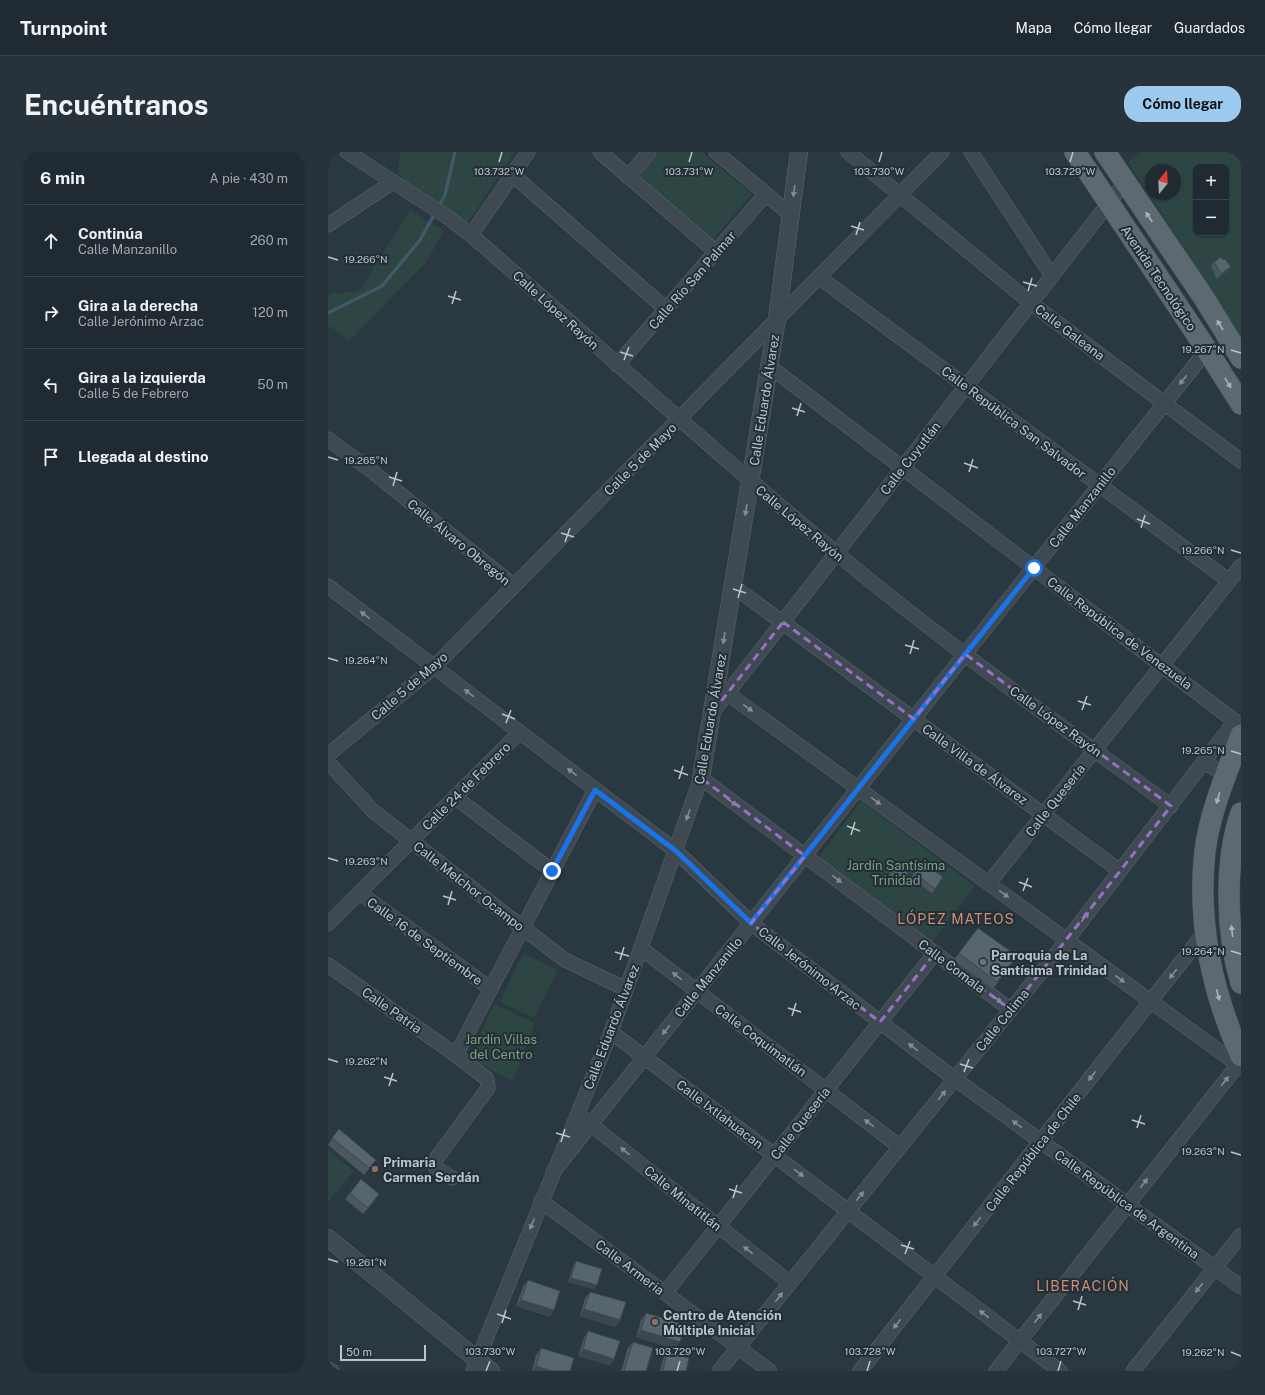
<!DOCTYPE html>
<html lang="es">
<meta charset="utf-8">
<style>
body{margin:0;font-family:"Public Sans",sans-serif;background:#28323a;color:#f1f3f6}
.controls{position:absolute;right:12px;top:12px;display:grid;overflow:hidden;border-radius:8px;box-shadow:0 1px 3px #0004}
.controls button{width:36px;height:36px;display:grid;place-items:center;padding:0;border:0;border-bottom:1px solid #3d464d;background:#202a32;color:#f1f3f6;font:20px sans-serif}
.compass{position:absolute;left:817px;top:12px;width:36px;height:36px;border-radius:50%;background:#202a32;box-shadow:0 1px 3px #0004;rotate:18deg}
.scale{position:absolute;left:12px;bottom:10px;width:86px;box-sizing:border-box;padding-left:4px;border:2px solid #bbc4cb;border-top:0;font-size:11px;line-height:14px;white-space:nowrap;color:#bbc4cb;-webkit-text-stroke:3px #232e37;paint-order:stroke}
.stop{position:absolute;width:12px;height:12px;margin:-9px;border:3px solid #1a73e8;border-radius:50%;background:#fff}
.stop.end{background:#1a73e8;border-color:#fff;box-shadow:0 1px 4px #0008}
.list{margin:0;padding:0;list-style:none}
h2{display:flex;justify-content:space-between;align-items:center;height:52px;margin:0;padding:0 16px;font-size:17px}
h2 small{font-size:13px;font-weight:400;color:#a2a7ac}
.list li{display:grid;grid-template-columns:26px 1fr auto;gap:12px;align-items:center;box-sizing:border-box;height:72px;padding:0 16px;border-top:1px solid #3d464d}
.list b{display:block;font-size:15px;white-space:nowrap}
.list p{margin:0;font-size:13px;white-space:nowrap;color:#a2a7ac}
.list em{font-size:13px;font-style:normal;color:#a2a7ac}
.icon{flex:none;width:22px;height:22px;fill:none;stroke:currentColor;stroke-width:2;stroke-linecap:round;stroke-linejoin:round}
.map{position:relative;flex:none;width:913px;height:1219px;overflow:hidden;border-radius:16px}
header{display:flex;align-items:center;gap:24px;box-sizing:border-box;height:56px;padding:0 20px;background:#202a32;border-bottom:1px solid #3d464d}
header strong{font-size:19px}
nav{display:flex;gap:22px;margin-inline-start:auto;font-size:14px}
.intro{display:flex;align-items:center;justify-content:space-between;box-sizing:border-box;height:96px;padding:0 24px}
h1{margin:0;font-size:28px}
.button{padding:10px 18px;border-radius:16px;background:#9ccaef;color:#111;font-size:14px;font-weight:700}
main{display:flex;gap:24px;padding:0 24px}
aside{flex:1;background:#202a32;border-radius:16px;box-shadow:0 1px 3px #0004}
.map>svg:first-child{display:block}
.green{fill:#2d4543;fill-rule:evenodd}
.lines{fill:none;stroke-linecap:round;stroke-linejoin:round}
.stream{stroke:#415869;stroke-width:3.5}
.minor-casing{stroke:#5c676f;stroke-width:15}
.tertiary-casing{stroke:#5c676f;stroke-width:18}
.primary-casing{stroke:#4b555e;stroke-width:22}
.minor{stroke:#3e4952;stroke-width:14}
.tertiary{stroke:#3e4952;stroke-width:17}
.primary{stroke:#5d6971;stroke-width:21}
.wall{fill:#4a575f}
.shaded-wall{fill:#3c474d}
.building{fill:#56656e;stroke:#3c474d}
.oneway{fill:#838d95}
.oneway2{fill:#a8b2b9}
.route{stroke:#1a73e8;stroke-width:5}
.marked{fill:none;stroke:#9870c4;stroke-width:3;stroke-dasharray:8 5;stroke-linejoin:round}
.ticks{fill:none;stroke:#bbc4cb;stroke-width:1.5}
.worship-dot{fill:#6b7280;stroke:#232e37;stroke-width:1.5}
.education-dot{fill:#8d6e63;stroke:#232e37;stroke-width:1.5}
.labels{text-anchor:middle;stroke-width:4;stroke-linejoin:round;paint-order:stroke}
.street-label{font-size:13px;fill:#bbc4cb;stroke:#232e37}
.park-label{font-size:13px;fill:#7c9f7f;stroke:#232e37}
.poi-label{font-size:13px;font-weight:bold;fill:#bbc4cb;stroke:#232e37;text-anchor:start}
.neighbourhood-label{font-size:14px;letter-spacing:1px;fill:#cd8d75;stroke:#232e37}
.ticks-label{font-size:10px;text-anchor:middle;fill:#bbc4cb;stroke:#232e37;stroke-width:4;stroke-linejoin:round;paint-order:stroke}
</style>
<header>
<strong>Turnpoint</strong>
<nav><a>Mapa</a><a>Cómo llegar</a><a>Guardados</a></nav>
</header>
<div class="intro"><h1>Encuéntranos</h1><a class="button">Cómo llegar</a></div>
<main>
<aside>
<h2>6 min<small>A pie · 430 m</small></h2>
<ul class="list">
<li><svg class="icon" aria-label="ahead" viewBox="0 0 24 24"><path d="M12 20V5M6 11l6-6 6 6"/></svg><div><b>Continúa</b><p>Calle Manzanillo</p></div><em>260 m</em></li>
<li><svg class="icon" aria-label="right" viewBox="0 0 24 24"><path d="M7 20v-9h11M14 6l5 5-5 5"/></svg><div><b>Gira a la derecha</b><p>Calle Jerónimo Arzac</p></div><em>120 m</em></li>
<li><svg class="icon" aria-label="left" viewBox="0 0 24 24"><path d="M17 20v-9H6M10 6l-5 5 5 5"/></svg><div><b>Gira a la izquierda</b><p>Calle 5 de Febrero</p></div><em>50 m</em></li>
<li><svg class="icon" aria-label="arrive" viewBox="0 0 24 24"><path d="M6 21V4h12l-3 4 3 4H6"/></svg><div><b>Llegada al destino</b></div></li>
</ul>
</aside>
<div class="map">
<svg width="913" height="1219" viewBox="0 0 913 1219">
<rect width="100%" height="100%" fill="#2a3842"/>
<g class="green">
<polygon points="72,0 187,0 140,71 84,35 70,22"/>
<polygon points="330,0 374,0 424,42 385,88 309,24"/>
<path d="M814 0H913V184L800 10ZM868 15H898V81H868ZM823 18H847V42H823Z"/>
<polygon points="82,58 116,79 97,112 21,189 2,174 0,177 0,145 3,142 31,139"/>
<polygon points="533,649 647,734 603,791 490,706"/>
<polygon points="195,801 230,818 206,866 172,850"/>
<polygon points="166,852 207,871 185,929 141,907"/>
<polygon points="0,998 26,1019 0,1050"/>
</g>
<g class="lines">
<g class="stream">
<polyline points="110,56 117,43 127,0"/>
<polyline points="0,161 54,134 92,88 107,61"/>
</g>
<defs>
<g id="minor">
<path d="M19 0 118 64 143 83C264 188 382 297 506 399 614 489 729 571 843 654"/>
<polyline points="272,0 388,100"/>
<polyline points="388,0 463,63"/>
<polyline points="520,0 703,151 913,309"/>
<polyline points="643,0 724,124"/>
<polyline points="185,23 338,157"/>
<polyline points="300,25 321,0"/>
<polyline points="0,73 65,30"/>
<polyline points="143,83 200,0"/>
<polyline points="491,125 901,429"/>
<polyline points="289,213 438,42"/>
<polyline points="441,214 913,574"/>
<polyline points="0,287 45,320 186,434"/>
<polyline points="0,434 348,699 423,771 552,870 627,927 913,1135"/>
<polyline points="405,434 792,719"/>
<polyline points="392,536 913,915"/>
<polyline points="384,561 797,30"/>
<polyline points="0,603 106,515 614,0"/>
<polyline points="0,610 45,659 195,776 237,808 298,837"/>
<polyline points="876,610 898,623"/>
<polyline points="127,645 224,719"/>
<polyline points="661,731 913,414"/>
<polyline points="32,741 163,837"/>
<polyline points="0,772 192,580"/>
<polyline points="314,797 572,995"/>
<polyline points="0,813 128,903 159,927 160,936 108,1007 107,1015 124,1026"/>
<polyline points="283,880 732,1219"/>
<polyline points="128,903 267,638"/>
<polyline points="256,967 462,1131"/>
<polyline points="225,1020 879,198"/>
<polyline points="213,1049 442,1219"/>
<polyline points="337,1141 607,801"/>
<polyline points="0,1217 4,1219"/>
<polyline points="145,1219 283,880 373,626 683,858"/>
<polyline points="391,1219 739,788 907,569"/>
<polyline points="532,1219 877,780"/>
<polyline points="668,1219 910,913"/>
<polyline points="805,1219 913,1083"/>
</g>
<g id="tertiary">
<polyline points="373,626 449,167 471,0"/>
<polyline points="0,1086 163,1219"/>
</g>
<g id="primary">
<polyline points="747,0 879,198 913,252"/>
<polyline points="777,0 876,146 913,206"/>
<path d="M913 583C899 620 882 659 877 699 869 769 884 841 913 904"/>
<path d="M913 661C896 710 898 781 913 831"/>
</g>
</defs>
<use href="#minor" class="minor-casing"/>
<use href="#tertiary" class="tertiary-casing"/>
<use href="#primary" class="primary-casing"/>
<use href="#minor" class="minor"/>
<use href="#tertiary" class="tertiary"/>
<use href="#primary" class="primary"/>
</g>
<g class="wall">
<polygon points="886,110 900,120 889,127 883,114"/>
<polygon points="594,710 615,725 604,741 582,726"/>
<polygon points="567,711 579,723 576,727 571,730 566,729 561,723 564,716"/>
<polygon points="631,801 684,811 665,837 626,808"/>
<polygon points="4,986 48,1008 36,1023 0,993"/>
<polygon points="22,1041 47,1049 35,1062 17,1047"/>
<polygon points="248,1109 269,1133 266,1137 240,1130 245,1114"/>
<polygon points="200,1128 222,1165 188,1154 195,1135"/>
<polygon points="262,1140 288,1175 252,1164 257,1146"/>
<polygon points="318,1161 347,1197 308,1185 313,1168"/>
<polygon points="260,1179 286,1207 282,1213 250,1204 256,1186"/>
<polygon points="305,1190 318,1219 293,1219 300,1196"/>
<polygon points="213,1196 242,1219 204,1219 208,1203"/>
<polygon points="339,1200 358,1219 332,1219 335,1207"/>
</g>
<g class="shaded-wall">
<polygon points="903,115 900,120 889,127 893,122"/>
<polygon points="579,723 576,727 571,730 566,729 569,725"/>
<polygon points="51,1042 47,1049 35,1062 40,1056"/>
<polygon points="243,1126 269,1133 266,1137 240,1130"/>
<polygon points="193,1148 226,1158 222,1165 188,1154"/>
<polygon points="256,1157 292,1168 288,1175 252,1164"/>
<polygon points="313,1178 352,1190 347,1197 308,1185"/>
<polygon points="255,1197 286,1207 282,1213 250,1204"/>
<polygon points="208,1214 223,1219 205,1219"/>
</g>
<g class="building">
<polygon points="893,105 895,108 897,107 903,115 893,122 886,110"/>
<polygon points="572,709 579,712 581,717 579,723 574,726 569,725 564,718 567,711"/>
<polygon points="594,710 615,725 607,737 586,721"/>
<polygon points="650,776 689,804 669,830 631,801"/>
<polygon points="11,977 48,1008 41,1016 4,986"/>
<polygon points="33,1027 51,1042 40,1056 22,1041"/>
<polygon points="248,1109 274,1117 269,1133 243,1126"/>
<polygon points="200,1128 232,1139 226,1158 193,1148"/>
<polygon points="262,1140 298,1150 292,1168 256,1157"/>
<polygon points="318,1161 357,1173 352,1190 313,1178"/>
<polygon points="260,1179 292,1189 286,1207 255,1197"/>
<polygon points="305,1190 325,1196 318,1219 296,1219"/>
<polygon points="213,1196 246,1206 242,1219 223,1219 208,1214"/>
<polygon points="339,1200 361,1206 358,1219 335,1219"/>
</g>
<defs><path id="oneway-solid" d="M-6-.8H1V-3.2L6.5 0L1 3.2V.8H-6Z"/></defs>
<g class="oneway">
<use href="#oneway-solid" transform="translate(466 39) rotate(98)"/>
<use href="#oneway-solid" transform="translate(855 228) rotate(128)"/>
<use href="#oneway-solid" transform="translate(418 358) rotate(99)"/>
<use href="#oneway-solid" transform="translate(37 463) rotate(-143)"/>
<use href="#oneway-solid" transform="translate(396 486) rotate(99)"/>
<use href="#oneway-solid" transform="translate(141 541) rotate(-143)"/>
<use href="#oneway-solid" transform="translate(420 556) rotate(36)"/>
<use href="#oneway-solid" transform="translate(244 620) rotate(-143)"/>
<use href="#oneway-solid" transform="translate(548 649) rotate(36)"/>
<use href="#oneway-solid" transform="translate(404 650) rotate(37)"/>
<use href="#oneway-solid" transform="translate(360 663) rotate(109)"/>
<use href="#oneway-solid" transform="translate(509 727) rotate(37)"/>
<use href="#oneway-solid" transform="translate(676 742) rotate(36)"/>
<use href="#oneway-solid" transform="translate(757 765) rotate(-52)"/>
<use href="#oneway-solid" transform="translate(845 822) rotate(128)"/>
<use href="#oneway-solid" transform="translate(349 824) rotate(-143)"/>
<use href="#oneway-solid" transform="translate(792 827) rotate(36)"/>
<use href="#oneway-solid" transform="translate(669 847) rotate(37)"/>
<use href="#oneway-solid" transform="translate(338 878) rotate(129)"/>
<use href="#oneway-solid" transform="translate(585 895) rotate(-143)"/>
<use href="#oneway-solid" transform="translate(764 924) rotate(128)"/>
<use href="#oneway-solid" transform="translate(897 929) rotate(-52)"/>
<use href="#oneway-solid" transform="translate(614 943) rotate(-51)"/>
<use href="#oneway-solid" transform="translate(541 971) rotate(-143)"/>
<use href="#oneway-solid" transform="translate(689 972) rotate(-144)"/>
<use href="#oneway-solid" transform="translate(297 999) rotate(-141)"/>
<use href="#oneway-solid" transform="translate(471 1021) rotate(37)"/>
<use href="#oneway-solid" transform="translate(816 1031) rotate(-52)"/>
<use href="#oneway-solid" transform="translate(532 1044) rotate(-51)"/>
<use href="#oneway-solid" transform="translate(649 1070) rotate(128)"/>
<use href="#oneway-solid" transform="translate(204 1072) rotate(112)"/>
<use href="#oneway-solid" transform="translate(420 1098) rotate(-141)"/>
<use href="#oneway-solid" transform="translate(871 1136) rotate(129)"/>
<use href="#oneway-solid" transform="translate(451 1145) rotate(-51)"/>
<use href="#oneway-solid" transform="translate(656 1162) rotate(-143)"/>
<use href="#oneway-solid" transform="translate(710 1166) rotate(-52)"/>
<use href="#oneway-solid" transform="translate(569 1172) rotate(128)"/>
</g>
<g class="oneway2">
<use href="#oneway-solid" transform="translate(821 65) rotate(-124)"/>
<use href="#oneway-solid" transform="translate(892 173) rotate(-122)"/>
<use href="#oneway-solid" transform="translate(900 231) rotate(58)"/>
<use href="#oneway-solid" transform="translate(890 646) rotate(107)"/>
<use href="#oneway-solid" transform="translate(904 779) rotate(-96)"/>
<use href="#oneway-solid" transform="translate(890 843) rotate(75)"/>
</g>
<g class="lines">
<polyline class="route" points="224,719 267,638 348,699 423,771 706,416"/>
</g>
<path class="marked" d="M455 470 586 567 637 502 843 654 683 858 607 801 552 870 423 771 477 704 373 626 384 561Z"/>
<path class="ticks" d="M171 10 174 0M361 10 364 0M551 10 554 0M742 10 745 0M523 74 536 78M528 83 532 70M0 105 10 108M695 130 709 134M700 139 704 126M120 144 133 148M124 152 128 139M903 198 913 201M292 200 305 204M296 208 301 195M464 256 477 260M469 264 473 251M0 305 10 308M636 311 650 316M641 320 645 307M61 325 74 329M65 334 69 320M809 367 822 372M813 376 817 363M233 381 246 385M237 390 242 376M903 398 913 401M405 437 418 441M410 446 414 432M577 493 591 497M582 502 586 488M0 506 10 509M750 549 763 553M754 558 759 544M174 562 187 567M178 571 183 558M903 599 913 602M346 618 360 623M351 627 355 614M519 674 532 679M523 683 527 670M0 706 10 709M691 730 704 735M695 739 700 726M115 744 128 748M120 753 124 739M903 799 913 802M287 800 301 804M292 808 296 795M460 856 473 860M464 864 468 851M0 907 10 910M632 912 645 916M636 920 641 907M56 925 69 929M61 934 65 921M804 968 817 972M809 976 813 963M228 981 242 985M233 990 237 977M903 1000 913 1003M401 1037 414 1041M405 1046 409 1033M573 1093 586 1097M577 1102 582 1089M0 1107 10 1110M745 1149 758 1153M750 1158 754 1144M169 1162 183 1167M174 1171 178 1158M903 1200 913 1204M158 1219 162 1209M349 1219 352 1209M539 1219 542 1209M730 1219 733 1209"/>
<circle class="worship-dot" cx="655" cy="810" r="4"/>
<g class="education-dot">
<circle cx="47" cy="1017" r="4"/>
<circle cx="327" cy="1170" r="4"/>
</g>
<g class="labels">
<g class="street-label">
<text transform="translate(831 126) rotate(56)" y="5">Avenida Tecnológico</text>
<text transform="translate(364 128) rotate(-49)" y="5">Calle Río San Palmar</text>
<text transform="translate(228 158) rotate(42)" y="5">Calle López Rayón</text>
<text transform="translate(742 180) rotate(37)" y="5">Calle Galeana</text>
<text transform="translate(436 248) rotate(-81)" y="5">Calle Eduardo Álvarez</text>
<text transform="translate(686 270) rotate(37)" y="5">Calle República San Salvador</text>
<text transform="translate(582 306) rotate(-52)" y="5">Calle Cuyutlán</text>
<text transform="translate(312 307) rotate(-45)" y="5">Calle 5 de Mayo</text>
<text transform="translate(754 355) rotate(-52)" y="5">Calle Manzanillo</text>
<text transform="translate(472 371) rotate(40)" y="5">Calle López Rayón</text>
<text transform="translate(131 390) rotate(39)" y="5">Calle Álvaro Obregón</text>
<text transform="translate(792 481) rotate(37)" y="5">Calle República de Venezuela</text>
<text transform="translate(81 534) rotate(-41)" y="5">Calle 5 de Mayo</text>
<text transform="translate(382 567) rotate(-80)" y="5">Calle Eduardo Álvarez</text>
<text transform="translate(728 569) rotate(36)" y="5">Calle López Rayón</text>
<text transform="translate(647 612) rotate(36)" y="5">Calle Villa de Álvarez</text>
<text transform="translate(138 634) rotate(-45)" y="5">Calle 24 de Febrero</text>
<text transform="translate(727 648) rotate(-52)" y="5">Calle Quesería</text>
<text transform="translate(141 734) rotate(38)" y="5">Calle Melchor Ocampo</text>
<text transform="translate(97 789) rotate(36)" y="5">Calle 16 de Septiembre</text>
<text transform="translate(624 814) rotate(37)" y="5">Calle Comala</text>
<text transform="translate(482 816) rotate(38)" y="5">Calle Jerónimo Arzac</text>
<text transform="translate(380 825) rotate(-51)" y="5">Calle Manzanillo</text>
<text transform="translate(64 858) rotate(35)" y="5">Calle Patria</text>
<text transform="translate(674 868) rotate(-51)" y="5">Calle Colima</text>
<text transform="translate(283 875) rotate(-69)" y="5">Calle Eduardo Álvarez</text>
<text transform="translate(433 888) rotate(37)" y="5">Calle Coquimatlán</text>
<text transform="translate(392 962) rotate(37)" y="5">Calle Ixtlahuacan</text>
<text transform="translate(472 971) rotate(-52)" y="5">Calle Quesería</text>
<text transform="translate(705 1000) rotate(-52)" y="5">Calle República de Chile</text>
<text transform="translate(355 1046) rotate(39)" y="5">Calle Minatitlán</text>
<text transform="translate(799 1052) rotate(36)" y="5">Calle República de Argentina</text>
<text transform="translate(302 1115) rotate(37)" y="5">Calle Armeria</text>
</g>
<g class="park-label">
<text x="568" y="718">Jardín Santísima<tspan x="568" dy="15">Trinidad</tspan></text>
<text x="173" y="892">Jardín Villas<tspan x="173" dy="15">del Centro</tspan></text>
</g>
<g class="poi-label">
<text x="663" y="808">Parroquia de La<tspan x="663" dy="15">Santísima Trinidad</tspan></text>
<text x="55" y="1015">Primaria<tspan x="55" dy="15">Carmen Serdán</tspan></text>
<text x="335" y="1168">Centro de Atención<tspan x="335" dy="15">Múltiple Inicial</tspan></text>
</g>
<g class="neighbourhood-label">
<text x="628" y="772">LÓPEZ MATEOS</text>
<text x="755" y="1139">LIBERACIÓN</text>
</g>
</g>
<g class="ticks-label">
<text x="171" y="23">103.732°W</text>
<text x="361" y="23">103.731°W</text>
<text x="551" y="23">103.730°W</text>
<text x="742" y="23">103.729°W</text>
<text x="38" y="111">19.266°N</text>
<text x="875" y="201">19.267°N</text>
<text x="38" y="312">19.265°N</text>
<text x="875" y="402">19.266°N</text>
<text x="38" y="512">19.264°N</text>
<text x="875" y="602">19.265°N</text>
<text x="38" y="713">19.263°N</text>
<text x="875" y="803">19.264°N</text>
<text x="38" y="913">19.262°N</text>
<text x="875" y="1003">19.263°N</text>
<text x="38" y="1114">19.261°N</text>
<text x="162" y="1203">103.730°W</text>
<text x="352" y="1203">103.729°W</text>
<text x="542" y="1203">103.728°W</text>
<text x="733" y="1203">103.727°W</text>
<text x="875" y="1204">19.262°N</text>
</g>
</svg>
<div class="controls">
<button>+</button>
<button>−</button>
</div>
<svg class="compass" viewBox="-18 -18 36 36"><path d="M0-13l5 13h-10z" fill="#e53935"/><path d="M0 13l5-13h-10z" fill="#a2a7ac"/></svg>
<div class="scale">50 m</div>
<div class="stop" style="left:706px;top:416px"></div>
<div class="stop end" style="left:224px;top:719px"></div>
</div>
</main>
